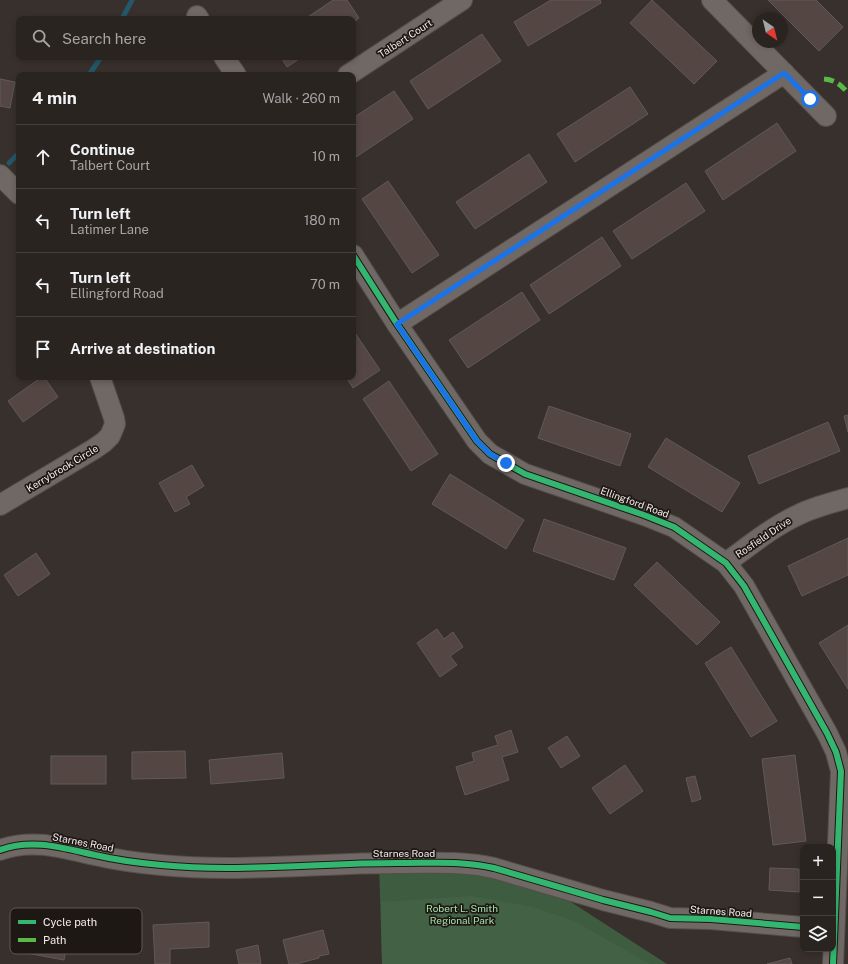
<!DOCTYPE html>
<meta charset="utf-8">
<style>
body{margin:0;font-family:"Public Sans",sans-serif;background:#322c2a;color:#f1f3f6}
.controls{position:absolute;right:12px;bottom:12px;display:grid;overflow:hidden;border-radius:8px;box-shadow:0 2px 6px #0003}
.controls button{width:36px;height:36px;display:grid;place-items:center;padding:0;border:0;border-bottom:1px solid #46413f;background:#2a2421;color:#f1f3f6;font:20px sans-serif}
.compass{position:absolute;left:752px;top:12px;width:36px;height:36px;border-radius:50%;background:#2a2421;box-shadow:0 2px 6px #0003;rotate:145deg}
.stop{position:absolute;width:12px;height:12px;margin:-9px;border:3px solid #1a73e8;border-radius:50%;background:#fff}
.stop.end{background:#1a73e8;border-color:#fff;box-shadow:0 1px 4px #0008}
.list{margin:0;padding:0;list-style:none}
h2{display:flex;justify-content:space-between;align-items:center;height:52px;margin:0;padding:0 16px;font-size:17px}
h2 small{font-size:13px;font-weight:400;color:#a5a4a5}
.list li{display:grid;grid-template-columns:26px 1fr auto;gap:12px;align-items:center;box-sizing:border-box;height:64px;padding:0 16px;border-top:1px solid #46413f}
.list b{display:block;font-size:15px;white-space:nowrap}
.list p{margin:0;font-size:13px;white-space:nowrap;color:#a5a4a5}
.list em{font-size:13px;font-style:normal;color:#a5a4a5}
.icon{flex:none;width:22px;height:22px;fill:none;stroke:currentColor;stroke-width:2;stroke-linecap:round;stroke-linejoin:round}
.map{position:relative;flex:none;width:848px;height:964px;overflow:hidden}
.search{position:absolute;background:#2a2421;box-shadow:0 2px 6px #0003;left:16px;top:16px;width:340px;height:44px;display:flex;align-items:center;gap:10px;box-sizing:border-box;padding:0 14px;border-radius:8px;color:#a5a4a5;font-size:15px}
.panel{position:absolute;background:#2a2421;box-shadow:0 2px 6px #0003;left:16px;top:72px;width:340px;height:308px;border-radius:8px}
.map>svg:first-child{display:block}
.green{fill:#3e5c40}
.forest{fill:#426145}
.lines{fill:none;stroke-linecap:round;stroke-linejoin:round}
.stream{stroke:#235769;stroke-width:5}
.building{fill:#534643;stroke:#605a57}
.minor-casing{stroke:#564f4c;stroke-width:22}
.minor{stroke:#6f6865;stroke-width:20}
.quiet{stroke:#58b947;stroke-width:5;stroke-dasharray:10 5;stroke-linecap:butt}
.cycleway-casing{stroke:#1e1815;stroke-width:8}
.cycleway{stroke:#33b770;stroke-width:6}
.route{stroke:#1a73e8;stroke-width:5}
.labels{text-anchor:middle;stroke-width:3.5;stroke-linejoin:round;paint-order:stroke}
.street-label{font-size:10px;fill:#f5ece8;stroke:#1e1815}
.park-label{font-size:10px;fill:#a4e1aa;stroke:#1e1815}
.key{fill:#1e1815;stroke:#5e5854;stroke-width:1}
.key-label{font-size:11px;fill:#f5ece8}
</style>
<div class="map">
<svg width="848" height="964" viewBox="0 0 848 964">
<rect width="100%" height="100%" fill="#38302c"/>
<polygon class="green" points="379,862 540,882 667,964 382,964"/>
<polygon class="forest" points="471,896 533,907 574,921 650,964 382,964 381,902"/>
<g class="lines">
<g class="stream">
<polyline points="122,19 132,0"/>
<polyline points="89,75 101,57"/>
<polyline points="9,163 19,153"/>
</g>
</g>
<g class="building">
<polygon points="333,0 347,0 359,18 353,23 353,19 305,19"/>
<polygon points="551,0 600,0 601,3 528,46 514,22"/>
<polygon points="652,0 717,61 694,84 630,23"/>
<polygon points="768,0 816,0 843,27 819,51"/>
<polygon points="482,34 501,61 428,109 410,81"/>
<polygon points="281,57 302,57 287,67"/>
<polygon points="0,79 15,82 10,108 0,106"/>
<polygon points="630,87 648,114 575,162 557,134"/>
<polygon points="394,91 413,119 353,159 353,118"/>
<polygon points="777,123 796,151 723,200 705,171"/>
<polygon points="529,154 547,182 475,229 456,202"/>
<polygon points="388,181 439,255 412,273 362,199"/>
<polygon points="686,183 705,211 632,259 613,231"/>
<polygon points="602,237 621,266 549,314 530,285"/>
<polygon points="522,292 540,320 468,368 449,340"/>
<polygon points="353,330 380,370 353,388 346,377 353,377"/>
<polygon points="42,377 44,377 58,397 23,422 8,401"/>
<polygon points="389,381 438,454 411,471 363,399"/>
<polygon points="549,406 631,434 620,466 538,438"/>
<polygon points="848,415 848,432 844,416"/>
<polygon points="828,422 840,451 759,484 748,456"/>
<polygon points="666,438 740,483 722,512 648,467"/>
<polygon points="192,465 204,486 186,497 190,504 175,512 159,483"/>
<polygon points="450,474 524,520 506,549 432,504"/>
<polygon points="544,519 626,548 614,580 533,551"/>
<polygon points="848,538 848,575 802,596 788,566"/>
<polygon points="36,553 50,574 18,596 4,575"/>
<polygon points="657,562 720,622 697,645 634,585"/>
<polygon points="848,625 848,689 819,643"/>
<polygon points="437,629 444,639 453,632 463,647 450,656 457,665 440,677 417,643"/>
<polygon points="731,647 777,721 751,737 705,663"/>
<polygon points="511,730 518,752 502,757 509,780 465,795 456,767 474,761 472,753 498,745 495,736"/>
<polygon points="567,736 580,756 561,768 548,748"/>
<polygon points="185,751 186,778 132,779 132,752"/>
<polygon points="282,753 284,778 211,784 209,760"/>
<polygon points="795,755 806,841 773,845 762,759"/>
<rect x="51" y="756" width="55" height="28"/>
<polygon points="625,765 643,791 610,814 592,788"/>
<polygon points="695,776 701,799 692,802 686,778"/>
<polygon points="770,868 799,869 799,892 769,890"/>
<polygon points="209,922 209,947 170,949 170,964 155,964 153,925"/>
<polygon points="20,928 68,936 64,960 16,951"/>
<polygon points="323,930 329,954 319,956 319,958 296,964 289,964 283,940"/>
<polygon points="258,945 261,964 239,964 236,950"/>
<polygon points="790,958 792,964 767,964"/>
</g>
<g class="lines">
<defs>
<g id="minor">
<polyline points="712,0 826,116"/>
<polyline points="197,16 199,19"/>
<polyline points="224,57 236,75"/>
<polyline points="348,75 462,0"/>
<polyline points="0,175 19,194"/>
<polyline points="353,255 397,324 477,441 490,454 525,474 644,515 674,527 726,563 744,586 827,733 836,752 841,771 833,964"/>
<polyline points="397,324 784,73"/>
<polyline points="0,505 94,449 104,442 110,436 113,429 115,424 114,418 100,377"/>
<path d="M726 563C749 546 772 527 798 515 813 507 831 503 848 498"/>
<path d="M0 850C32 838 63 848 95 855 116 860 139 863 161 865 243 873 325 862 406 863 436 863 465 861 494 868L603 900 651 912 670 918 711 919 803 927"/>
</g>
</defs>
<use href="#minor" class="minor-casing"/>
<use href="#minor" class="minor"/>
<path class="quiet" d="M824 79C836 80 841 85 848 93"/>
<defs>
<g id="cycleway">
<polyline points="353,255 397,324 477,441 490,454 525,474 644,515 674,527 726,563 744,586 827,733 836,752 841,771 833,964"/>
<path d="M0 850C32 838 63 848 95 855 116 860 139 863 161 865 243 873 325 862 406 863 436 863 465 861 494 868L603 900 651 912 670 918 711 919 803 927"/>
</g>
</defs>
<use href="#cycleway" class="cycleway-casing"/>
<use href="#cycleway" class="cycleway"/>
</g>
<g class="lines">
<polyline class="route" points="506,463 490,454 477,441 397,324 784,73 810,99"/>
</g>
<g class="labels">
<g class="street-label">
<text transform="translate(405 38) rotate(-33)" y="4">Talbert Court</text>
<text transform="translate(62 468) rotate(-31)" y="4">Kerrybrook Circle</text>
<text transform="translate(635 502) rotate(20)" y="4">Ellingford Road</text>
<text transform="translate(763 537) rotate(-34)" y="4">Rosfield Drive</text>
<text transform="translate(83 842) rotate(11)" y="4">Starnes Road</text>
<text x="404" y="857">Starnes Road</text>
<text transform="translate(721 911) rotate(4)" y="4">Starnes Road</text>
</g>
<g class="park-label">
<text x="462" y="912">Robert L. Smith<tspan x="462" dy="12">Regional Park</tspan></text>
</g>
</g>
<rect x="10" y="908" width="132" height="46" rx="6" class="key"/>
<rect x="18" y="920" width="18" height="4" fill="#33b770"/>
<rect x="18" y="938" width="18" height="4" fill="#58b947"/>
<g class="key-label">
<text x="43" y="926">Cycle path</text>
<text x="43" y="944">Path</text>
</g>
</svg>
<div class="controls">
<button>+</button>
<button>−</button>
<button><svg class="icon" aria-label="layers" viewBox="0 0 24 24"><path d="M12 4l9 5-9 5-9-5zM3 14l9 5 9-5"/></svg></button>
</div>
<svg class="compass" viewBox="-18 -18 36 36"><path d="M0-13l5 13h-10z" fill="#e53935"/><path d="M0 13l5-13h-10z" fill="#a5a4a5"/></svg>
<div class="stop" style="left:810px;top:99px"></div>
<div class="stop end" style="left:506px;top:463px"></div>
<div class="search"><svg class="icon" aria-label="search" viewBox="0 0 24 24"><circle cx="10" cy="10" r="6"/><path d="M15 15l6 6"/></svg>Search here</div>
<section class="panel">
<h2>4 min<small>Walk · 260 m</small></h2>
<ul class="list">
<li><svg class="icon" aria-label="ahead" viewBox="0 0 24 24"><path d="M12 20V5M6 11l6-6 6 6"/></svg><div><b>Continue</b><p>Talbert Court</p></div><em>10 m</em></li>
<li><svg class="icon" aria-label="left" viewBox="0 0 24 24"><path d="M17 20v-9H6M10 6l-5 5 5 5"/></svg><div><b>Turn left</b><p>Latimer Lane</p></div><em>180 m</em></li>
<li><svg class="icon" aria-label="left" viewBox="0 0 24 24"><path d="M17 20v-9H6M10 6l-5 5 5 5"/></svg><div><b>Turn left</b><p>Ellingford Road</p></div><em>70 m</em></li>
<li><svg class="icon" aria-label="arrive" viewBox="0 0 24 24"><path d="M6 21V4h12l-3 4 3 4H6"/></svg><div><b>Arrive at destination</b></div></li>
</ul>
</section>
</div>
